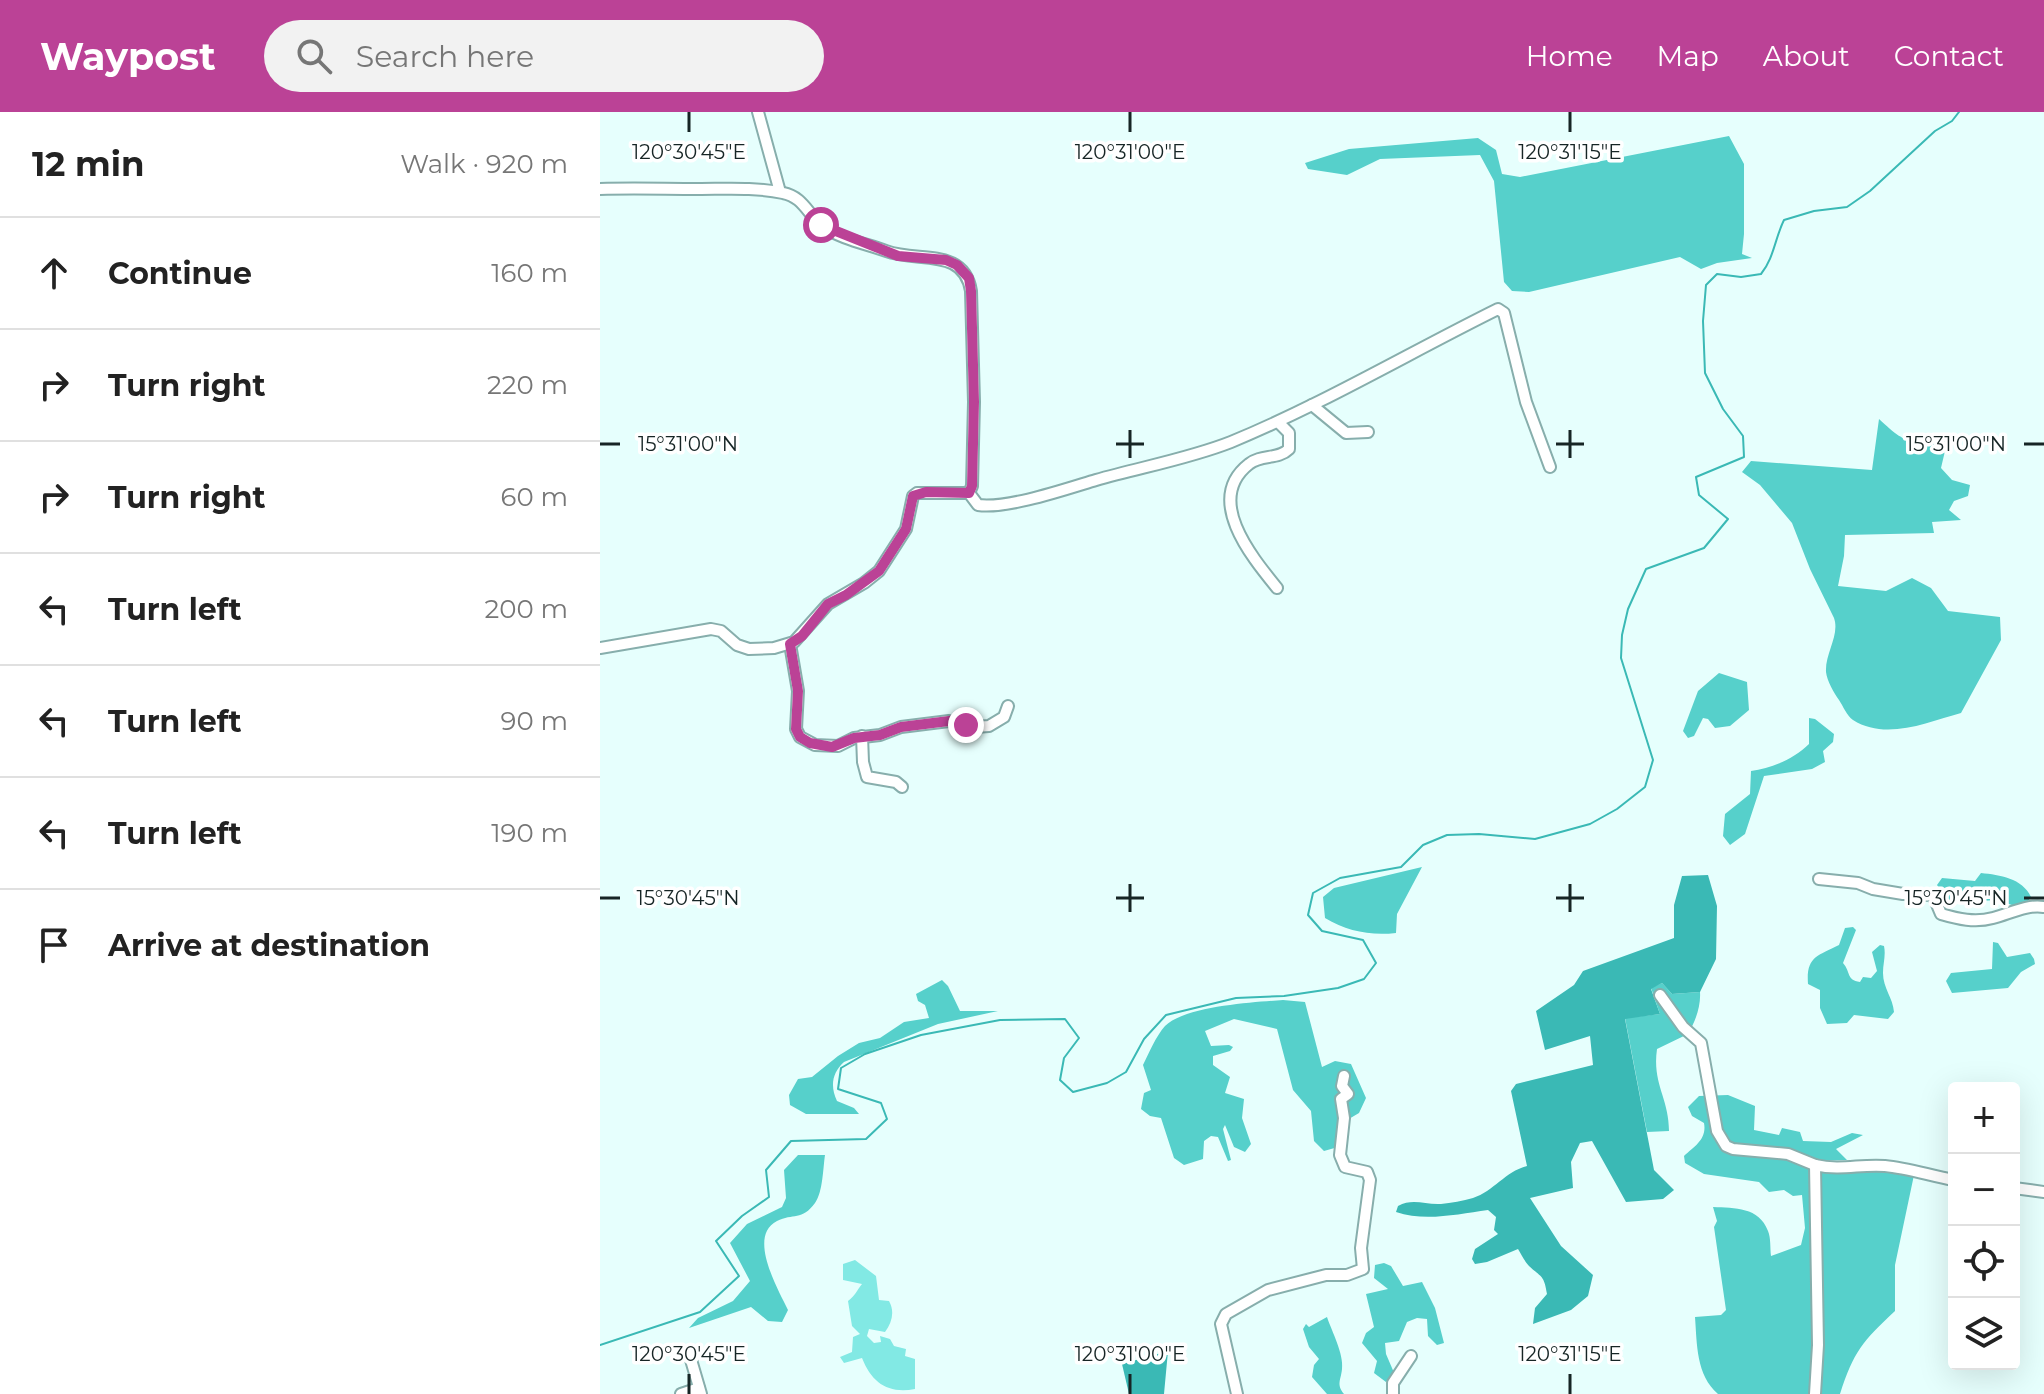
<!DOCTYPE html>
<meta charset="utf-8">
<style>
body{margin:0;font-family:Montserrat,sans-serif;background:#f2f2f2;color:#222}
.controls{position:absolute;right:24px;bottom:24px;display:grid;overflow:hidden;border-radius:8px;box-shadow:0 8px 32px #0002}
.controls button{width:72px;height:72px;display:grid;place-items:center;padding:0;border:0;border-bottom:2px solid #e0e0e0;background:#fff;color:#222;font:40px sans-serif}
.stop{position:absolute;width:24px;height:24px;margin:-18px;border:6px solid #bb4296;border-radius:50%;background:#fff}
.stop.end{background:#bb4296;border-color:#fff;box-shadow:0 2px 8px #0008}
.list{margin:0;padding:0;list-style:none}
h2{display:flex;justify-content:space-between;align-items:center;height:104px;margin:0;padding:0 32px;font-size:34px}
h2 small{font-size:26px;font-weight:400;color:#767676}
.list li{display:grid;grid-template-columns:52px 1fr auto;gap:24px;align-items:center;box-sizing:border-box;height:112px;padding:0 32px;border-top:2px solid #e0e0e0}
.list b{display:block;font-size:30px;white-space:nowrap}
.list em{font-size:26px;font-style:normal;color:#767676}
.icon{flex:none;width:44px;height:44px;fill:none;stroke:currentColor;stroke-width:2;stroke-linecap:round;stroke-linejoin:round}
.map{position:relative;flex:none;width:1444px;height:1282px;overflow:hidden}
header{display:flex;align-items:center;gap:48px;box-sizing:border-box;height:112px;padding:0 40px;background:#bb4296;color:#fff}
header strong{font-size:38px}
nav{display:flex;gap:44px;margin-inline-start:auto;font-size:28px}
.search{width:560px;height:72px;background:#f2f2f2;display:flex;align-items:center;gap:20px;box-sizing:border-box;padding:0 28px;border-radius:44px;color:#767676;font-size:30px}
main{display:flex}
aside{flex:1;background:#fff}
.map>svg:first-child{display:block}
.green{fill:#82e9e4}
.forest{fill:#56d0cb}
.water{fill:#3ab9b5}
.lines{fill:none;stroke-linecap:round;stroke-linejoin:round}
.stream{stroke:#3ab9b5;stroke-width:2}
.minor-casing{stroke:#87aeac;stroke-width:14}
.minor{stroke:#fff;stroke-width:10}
.route{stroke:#bb4296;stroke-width:10}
.ticks{fill:none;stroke:#162525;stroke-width:3}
.ticks-label{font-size:20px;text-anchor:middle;fill:#162525;stroke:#fff;stroke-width:7;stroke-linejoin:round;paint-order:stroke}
</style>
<header>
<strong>Waypost</strong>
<div class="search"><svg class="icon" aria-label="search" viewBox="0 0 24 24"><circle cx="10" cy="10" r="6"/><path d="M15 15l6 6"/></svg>Search here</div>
<nav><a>Home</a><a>Map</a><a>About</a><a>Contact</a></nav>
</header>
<main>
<aside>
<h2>12 min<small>Walk · 920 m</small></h2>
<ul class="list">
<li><svg class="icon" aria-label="ahead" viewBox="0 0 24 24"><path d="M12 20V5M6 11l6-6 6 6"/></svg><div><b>Continue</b></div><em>160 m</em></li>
<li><svg class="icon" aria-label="right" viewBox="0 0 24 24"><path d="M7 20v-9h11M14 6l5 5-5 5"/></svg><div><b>Turn right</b></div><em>220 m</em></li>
<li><svg class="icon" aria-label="right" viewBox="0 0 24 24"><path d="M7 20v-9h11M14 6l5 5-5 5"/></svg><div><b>Turn right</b></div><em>60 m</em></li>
<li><svg class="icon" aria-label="left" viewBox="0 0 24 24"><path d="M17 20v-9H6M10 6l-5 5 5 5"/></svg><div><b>Turn left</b></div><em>200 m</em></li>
<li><svg class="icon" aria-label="left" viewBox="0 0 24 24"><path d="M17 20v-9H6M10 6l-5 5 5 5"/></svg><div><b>Turn left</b></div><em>90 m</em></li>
<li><svg class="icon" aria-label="left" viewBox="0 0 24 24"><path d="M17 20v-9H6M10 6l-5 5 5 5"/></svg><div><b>Turn left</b></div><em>190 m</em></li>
<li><svg class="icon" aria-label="arrive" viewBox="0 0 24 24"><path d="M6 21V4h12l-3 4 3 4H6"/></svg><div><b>Arrive at destination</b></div></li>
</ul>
</aside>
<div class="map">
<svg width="1444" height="1282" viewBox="0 0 1444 1282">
<rect width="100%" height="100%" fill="#e6fffd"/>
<path class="green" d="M255 1148 276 1164 279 1188 289 1189C295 1200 292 1210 285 1220L269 1217 267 1224 274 1231 281 1230 280 1224 290 1227 294 1234 306 1237 305 1244 315 1247V1277C288 1282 272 1271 262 1246L244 1251 240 1245 252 1240 253 1225 260 1222 252 1214 248 1189C255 1184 257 1178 262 1172L243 1168V1152Z"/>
<g class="forest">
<polygon points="1129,24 1144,52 1144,122 1142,142 1152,146 1117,151 1101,157 1080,145 929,180 912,179 904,170 894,69 880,43 780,47 747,63 708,57 705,51 749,37 878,26 896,38 902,62 920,65"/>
<path d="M1279 307C1306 332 1309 333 1344 321L1348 326 1341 356 1352 368 1370 373 1368 384 1354 389 1349 398 1361 408 1332 410 1334 421 1245 423 1244 444 1238 474 1286 479 1312 466 1331 476 1348 499 1400 505 1401 528 1361 601C1328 610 1286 629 1253 608 1247 604 1243 594 1239 588 1234 581 1227 569 1226 560 1225 541 1240 523 1234 506L1210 457 1192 411 1160 373 1142 360 1151 349 1272 358Z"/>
<polygon points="1119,561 1147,570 1149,598 1130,614 1115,616 1108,607 1103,606 1094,624 1088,626 1083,619 1098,579"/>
<path d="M1209 606 1215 607 1234 622 1233 630 1223 639 1225 650 1212 657 1164 664 1145 722 1130 733 1123 724 1125 702 1150 682 1151 659C1172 656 1194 647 1209 632Z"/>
<path d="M822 755 797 802 796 821C770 824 747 819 725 806L723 785 734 776Z"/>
<path d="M1381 761C1400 763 1422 766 1431 785L1426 792 1412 793 1396 788 1353 791 1346 786 1337 773 1342 766 1375 769Z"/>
<path d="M1253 815 1256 818 1243 851C1251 860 1246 868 1260 870L1263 865 1271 866 1277 859 1272 840 1280 833 1284 834C1286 844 1283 851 1283 861 1283 876 1293 886 1294 900L1288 907 1254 903 1247 911 1227 912 1220 896V878L1208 872C1206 845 1217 844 1239 833L1245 816Z"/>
<polygon points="1393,830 1398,831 1407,845 1430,841 1434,847 1435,852 1421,860 1408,876 1352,881 1346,869 1351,861 1392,857"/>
<path d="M342 868 348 874 360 899H398L338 912 244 950C232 961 230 974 237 989L254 996 259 1002H206L190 993 189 983 198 967 212 965 238 944 259 931 280 926 304 910 329 906 325 893 318 889 316 882Z"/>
<path d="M1062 871 1072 882 1100 880C1101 895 1095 910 1088 922L1057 937C1052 972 1069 986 1069 1019L1047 1020 1025 906 1060 902 1051 876Z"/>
<path d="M683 888 705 890 722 955 735 949 751 952 766 986 759 1001 737 1014 738 1035 724 1039 714 1029 711 999 693 978 677 917 634 907 605 919 611 934 629 933 633 935 630 939 613 944V953L630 965 625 981 644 987 642 1006 651 1032 645 1040 634 1035 625 1013 623 1017 631 1048 628 1049 618 1025 611 1024 604 1029 603 1047 584 1053 574 1046 561 1006 550 1004 541 997 544 981 551 978 543 953C549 941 556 924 565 914 585 894 655 890 683 888Z"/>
<path d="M1128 983 1155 994 1154 1018 1179 1023 1182 1016 1200 1020 1203 1029 1231 1030 1252 1021 1263 1023 1236 1037 1247 1048 1219 1049 1209 1057C1214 1131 1215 1207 1210 1282H1118C1096 1263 1097 1232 1095 1205L1121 1203 1126 1198 1114 1115 1117 1109 1113 1095C1135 1096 1159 1095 1168 1119 1171 1126 1170 1136 1171 1144L1201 1133 1205 1116 1202 1083 1193 1084 1184 1078 1169 1080 1159 1070 1104 1062 1085 1051 1084 1044C1095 1034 1107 1027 1104 1011L1092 1004 1088 995 1099 984Z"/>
<path d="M198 1043H225C223 1056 223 1080 215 1091 202 1109 193 1101 177 1109 147 1124 178 1177 188 1198L182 1210 168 1209 151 1195 89 1216 98 1206 133 1189 150 1169 130 1131 147 1112 182 1095 186 1086 184 1058Z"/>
<path d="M1218 1057 1245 1062 1271 1058 1314 1063 1295 1153V1199C1262 1230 1254 1239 1240 1282H1218Z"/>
<polygon points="784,1151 791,1154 803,1174 822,1170 835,1196 844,1231 837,1233 828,1224 827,1207 817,1206 807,1210 799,1229 785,1231 786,1242 795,1263 786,1270 774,1261 777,1249 762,1231 766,1221 774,1215 766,1182 788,1177 774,1166 775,1153"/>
<path d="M727 1205C732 1220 744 1242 742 1257 741 1268 736 1272 744 1282H727L712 1265 714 1253 719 1247 709 1235 703 1217 706 1212 709 1215Z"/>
</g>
<g class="water">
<path d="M1108 763 1117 794 1116 847 1100 880 1072 882 1062 871 1051 877 1060 902 1025 907 1054 1058 1074 1078 1063 1087 1026 1090 992 1029 980 1031 971 1050 973 1076 930 1086 961 1134 993 1163 988 1184 971 1198 933 1212 935 1196 947 1182C944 1163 942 1166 929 1154 925 1150 921 1142 918 1137L887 1150 875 1152 872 1147 875 1137 898 1122 894 1118 896 1105 888 1098C858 1102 825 1110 796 1100L798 1094C813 1086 825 1093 841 1092 851 1091 863 1089 873 1086 894 1079 906 1059 927 1054L911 979 916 972 993 953 990 924 945 938 936 899 974 873 983 859 1074 826V793L1082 764Z"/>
<polygon points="568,1239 564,1282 529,1282 522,1252"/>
</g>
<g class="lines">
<path class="stream" d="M0 1233 100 1200 139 1164 116 1129 142 1104 169 1085 166 1058 191 1029 266 1027 287 1007 281 991 238 977 241 956 265 942 321 923 400 908 465 907 479 926 464 946 460 968 473 980 507 971 526 960 544 927 566 903 636 886 684 884 738 876 764 867 776 851 763 828 722 819 708 803 713 781 740 766 801 755 823 733 847 723 879 722 935 727 990 712 1017 697 1045 675 1053 648 1021 546 1022 523 1028 497 1046 457 1104 436 1128 407 1099 383 1096 365 1144 345 1143 324 1123 297 1105 261 1103 209 1106 173 1117 162 1141 165 1161 162C1174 146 1175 126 1184 108L1214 99 1247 95 1270 79 1335 19 1352 9 1359 0"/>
<defs>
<g id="minor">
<polyline points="158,0 180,80"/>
<path d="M0 77C33 76 65 77 98 77 126 77 155 75 183 81 204 85 208 104 224 115 241 127 267 132 286 139 319 151 364 135 371 179L374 290 372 374 369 381"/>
<polyline points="712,293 746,321 768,320"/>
<path d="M677 476C651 444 604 387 649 352 661 342 678 348 689 337V321L678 310"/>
<polyline points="190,532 198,579 196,617 200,625 215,633 238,634 254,626 280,623 301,615 349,609 375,615 389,614 404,605 408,594"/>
<path d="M0 536 111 517 121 519 137 533 149 537 174 536 194 530 228 492 264 471 279 459 306 417 313 384 317 381H369L378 393C408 397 466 377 496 368 541 355 588 347 631 330 723 292 809 241 898 197L904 201 926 290 950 355"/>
<polyline points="262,624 263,650 267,665 296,670 302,675"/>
<path d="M1219 767 1258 771 1273 777 1303 782 1333 783 1341 802C1358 807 1375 811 1393 806 1409 802 1427 792 1444 795"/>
<polyline points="1060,883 1083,915 1101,931 1117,1019 1126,1034 1133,1037 1188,1042 1215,1053"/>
<polyline points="1414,1076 1444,1080"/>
<polyline points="89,1241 101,1282"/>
<polyline points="81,1282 99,1276"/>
<polyline points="637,1282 621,1212 626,1202 668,1178 726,1163 747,1163 763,1157 761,1136 770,1068 767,1060 745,1055 740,1043 744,1006 741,987 748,982 742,974 744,964"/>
<polyline points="793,1282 793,1271 811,1244"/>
<path d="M1215 1282 1218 1233 1215 1053C1242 1059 1259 1052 1285 1054 1308 1056 1331 1064 1354 1068"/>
</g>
</defs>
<use href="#minor" class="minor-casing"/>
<use href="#minor" class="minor"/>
</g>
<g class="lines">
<polyline class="route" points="221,113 298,144 346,148 357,153 369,166 371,179 374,290 372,374 369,381 326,380 313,384 306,417 279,459 246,483 228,492 202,524 190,532 198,579 196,617 200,625 210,631 232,635 254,626 280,623 301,615 349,609 356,608 366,613"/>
</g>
<path class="ticks" d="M89 0V20M530 0V20M970 0V20M530 318V346M970 318V346M0 332H20M516 332H544M956 332H984M1424 332H1444M530 772V800M970 772V800M0 786H20M516 786H544M956 786H984M1424 786H1444M89 1262V1282M530 1262V1282M970 1262V1282"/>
<g class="ticks-label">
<text x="89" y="47">120°30'45"E</text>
<text x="530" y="47">120°31'00"E</text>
<text x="970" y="47">120°31'15"E</text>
<text x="88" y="339">15°31'00"N</text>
<text x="1356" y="339">15°31'00"N</text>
<text x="88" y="793">15°30'45"N</text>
<text x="1356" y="793">15°30'45"N</text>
<text x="89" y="1249">120°30'45"E</text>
<text x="530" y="1249">120°31'00"E</text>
<text x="970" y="1249">120°31'15"E</text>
</g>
</svg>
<div class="controls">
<button>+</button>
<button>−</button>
<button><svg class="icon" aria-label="locate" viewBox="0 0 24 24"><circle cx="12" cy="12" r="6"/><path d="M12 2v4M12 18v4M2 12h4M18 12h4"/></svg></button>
<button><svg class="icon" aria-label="layers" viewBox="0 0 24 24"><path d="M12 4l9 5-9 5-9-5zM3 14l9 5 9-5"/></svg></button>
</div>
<div class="stop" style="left:221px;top:113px"></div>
<div class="stop end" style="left:366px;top:613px"></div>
</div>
</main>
